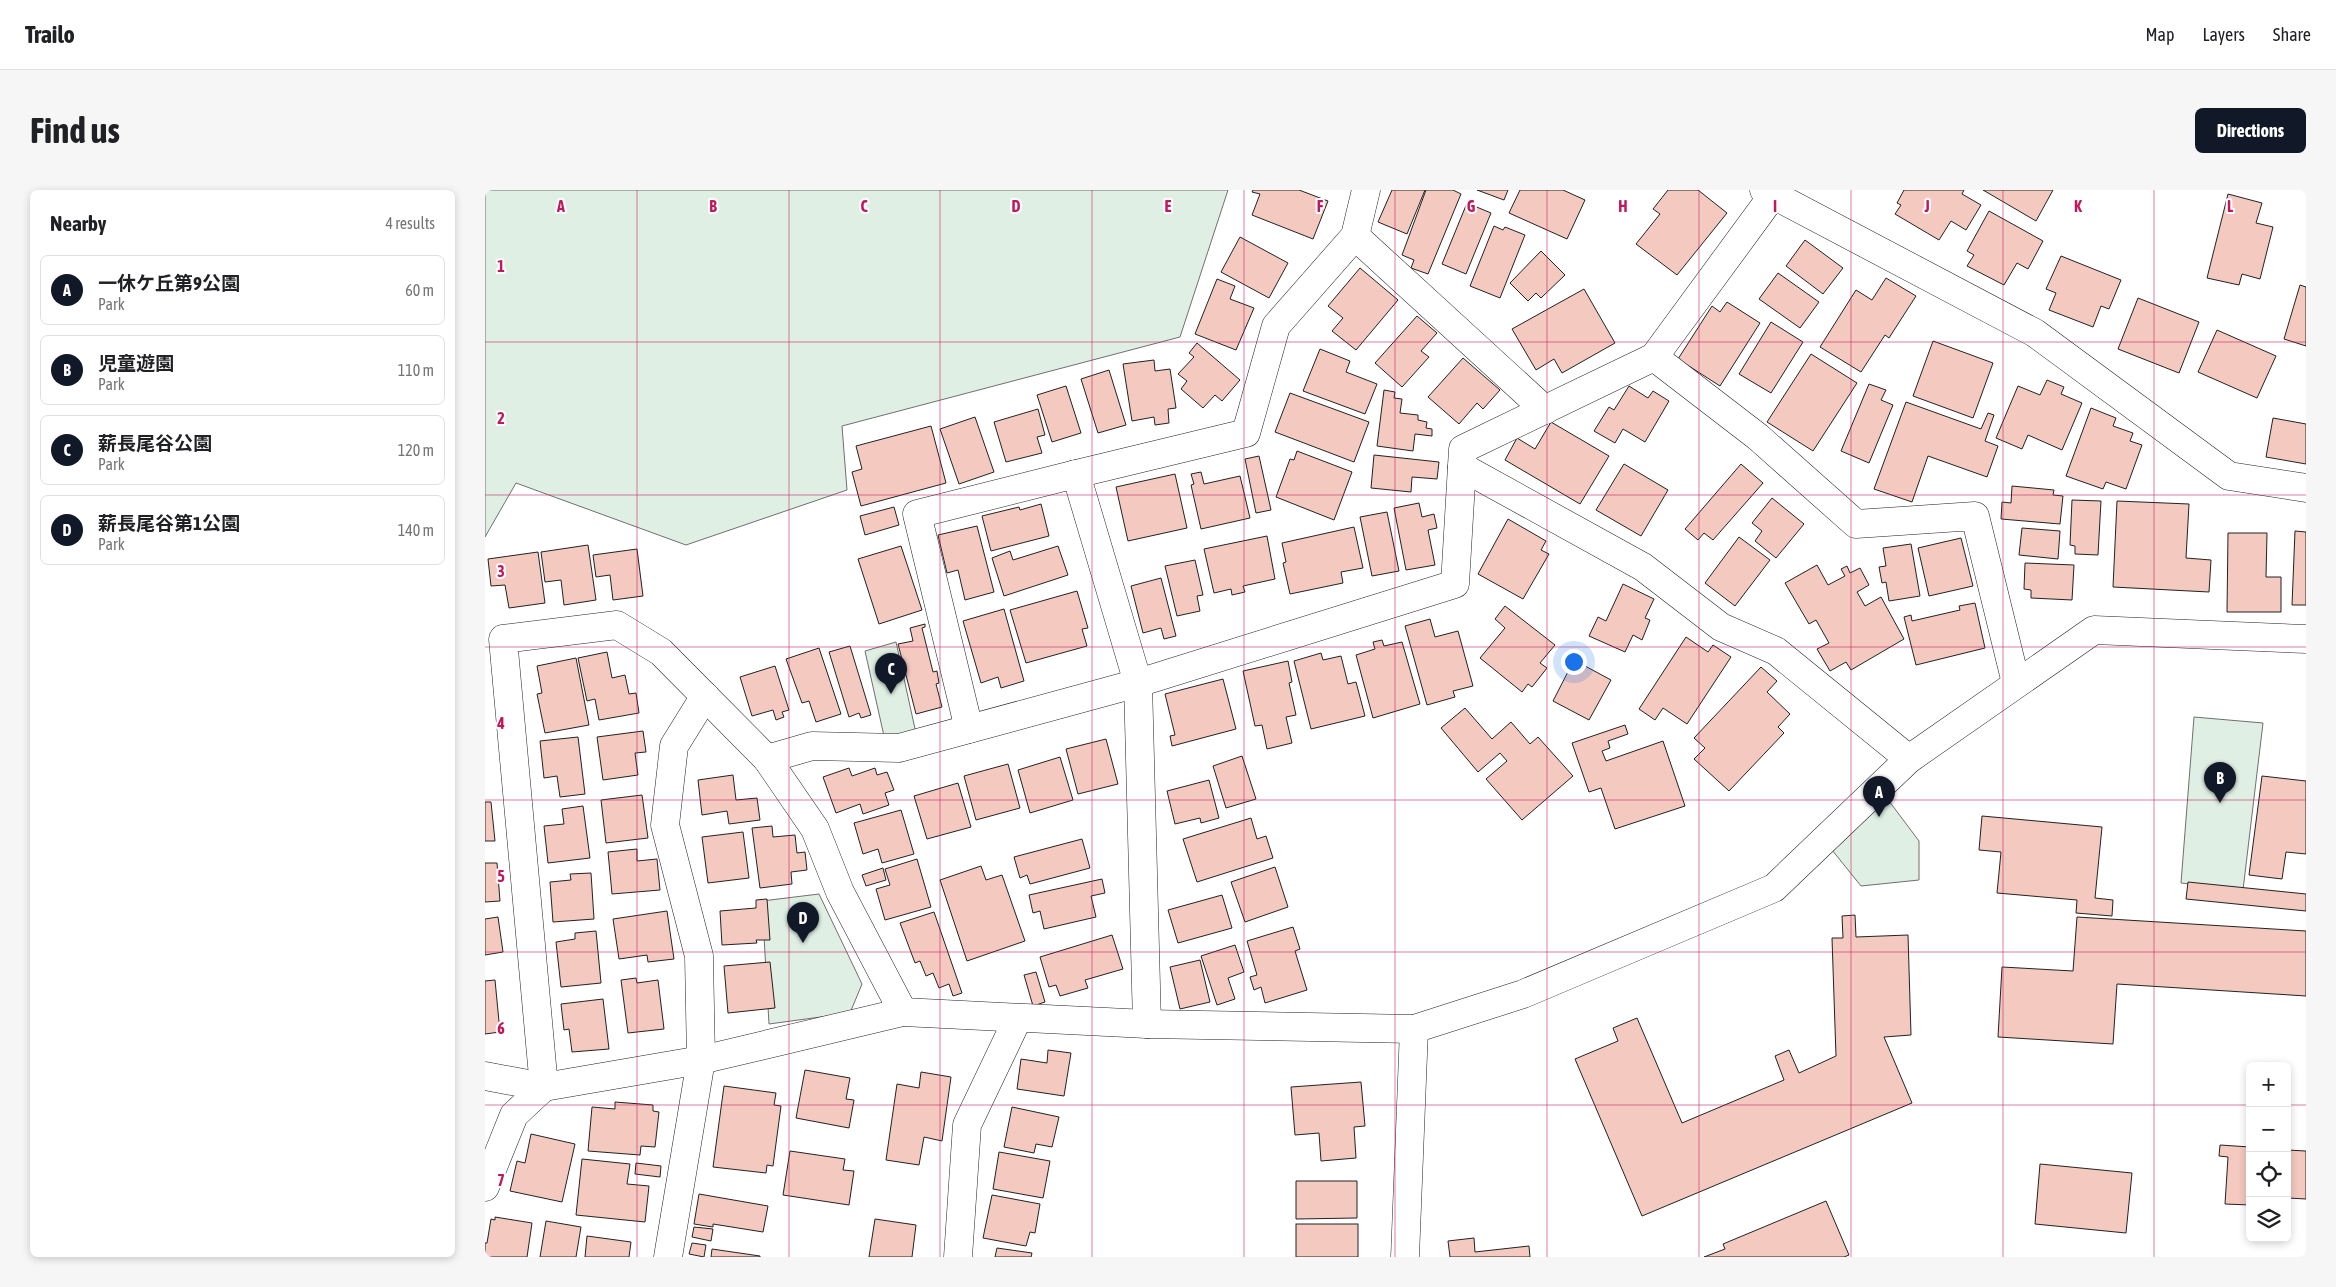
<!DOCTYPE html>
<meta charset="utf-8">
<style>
body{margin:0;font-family:"Asap Condensed","Noto Sans JP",sans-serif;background:#f6f6f6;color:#202124}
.controls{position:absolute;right:15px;bottom:15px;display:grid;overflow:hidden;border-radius:8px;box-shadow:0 2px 8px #0003}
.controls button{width:45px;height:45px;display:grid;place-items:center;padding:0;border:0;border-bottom:1px solid #e0e0e0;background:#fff;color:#202124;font:25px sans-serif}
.you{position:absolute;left:1088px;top:471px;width:18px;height:18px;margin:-12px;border:4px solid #fff;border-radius:50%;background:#1a73e8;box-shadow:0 0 0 8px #1a73e833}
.badge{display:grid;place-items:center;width:32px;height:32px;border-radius:50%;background:#111827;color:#fff;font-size:16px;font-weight:700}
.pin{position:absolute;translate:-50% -41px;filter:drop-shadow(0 1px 2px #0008)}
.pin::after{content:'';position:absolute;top:26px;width:18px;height:15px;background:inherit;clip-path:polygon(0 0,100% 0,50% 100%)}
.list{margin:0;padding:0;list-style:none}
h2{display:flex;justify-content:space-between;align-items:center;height:65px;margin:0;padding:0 20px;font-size:21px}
h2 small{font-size:16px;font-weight:400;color:#757577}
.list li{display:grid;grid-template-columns:32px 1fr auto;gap:15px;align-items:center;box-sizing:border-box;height:70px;margin:0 10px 10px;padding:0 10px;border:1px solid #e0e0e0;border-radius:8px}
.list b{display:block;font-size:19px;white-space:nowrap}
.list p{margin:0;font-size:16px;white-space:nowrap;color:#757577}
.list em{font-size:16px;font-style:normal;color:#757577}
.icon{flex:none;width:28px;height:28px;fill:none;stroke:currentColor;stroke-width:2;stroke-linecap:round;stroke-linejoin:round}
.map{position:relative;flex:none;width:1821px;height:1067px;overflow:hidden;border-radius:8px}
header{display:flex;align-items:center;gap:30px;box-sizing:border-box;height:70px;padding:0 25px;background:#fff;border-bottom:1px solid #e0e0e0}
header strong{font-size:24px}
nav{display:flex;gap:28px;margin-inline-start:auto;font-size:18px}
.intro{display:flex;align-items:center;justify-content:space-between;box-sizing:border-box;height:120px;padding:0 30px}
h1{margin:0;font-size:35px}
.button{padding:12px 22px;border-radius:8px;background:#111827;color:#fff;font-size:18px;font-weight:700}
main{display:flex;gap:30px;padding:0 30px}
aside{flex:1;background:#fff;border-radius:8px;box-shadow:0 2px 8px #0003}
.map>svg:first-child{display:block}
.green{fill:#e0efe3;stroke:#6f6f6f}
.building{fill:#f3c9c0;stroke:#222}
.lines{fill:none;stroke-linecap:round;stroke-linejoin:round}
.street-casing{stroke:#222;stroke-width:29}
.street{stroke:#fff;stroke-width:28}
.grid{fill:none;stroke:#c2185b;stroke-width:1;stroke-opacity:0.55}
.grid-label{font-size:16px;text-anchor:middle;font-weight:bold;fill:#c2185b;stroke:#fff;stroke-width:4;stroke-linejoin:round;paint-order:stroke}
</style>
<header>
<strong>Trailo</strong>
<nav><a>Map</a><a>Layers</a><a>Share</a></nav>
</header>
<div class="intro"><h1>Find us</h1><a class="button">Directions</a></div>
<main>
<aside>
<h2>Nearby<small>4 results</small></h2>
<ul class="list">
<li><span class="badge">A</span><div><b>一休ケ丘第9公園</b><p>Park</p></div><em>60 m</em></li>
<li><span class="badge">B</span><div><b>児童遊園</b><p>Park</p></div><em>110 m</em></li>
<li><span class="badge">C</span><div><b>薪長尾谷公園</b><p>Park</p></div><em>120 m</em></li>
<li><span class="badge">D</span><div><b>薪長尾谷第1公園</b><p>Park</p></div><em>140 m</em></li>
</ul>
</aside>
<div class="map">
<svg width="1821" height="1067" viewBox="0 0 1821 1067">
<rect width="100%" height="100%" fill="#fff"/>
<g class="green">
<polygon points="0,0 743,0 695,147 357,236 362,300 201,355 31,293 0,347"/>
<polygon points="411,452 432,548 401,555 380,461"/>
<polygon points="1709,527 1778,533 1758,700 1696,693"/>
<polygon points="1398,603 1434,651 1434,690 1376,696 1343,655"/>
<polygon points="334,704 377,794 365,823 284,834 277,711"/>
</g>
<g class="building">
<polygon points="768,0 814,0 843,11 828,49 767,25 775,4 767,2"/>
<polygon points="907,0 940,0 922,44 893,32"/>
<polygon points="941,0 968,0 976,4 943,84 926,78 929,70 917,65"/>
<polygon points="992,0 1023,0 1019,10"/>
<polygon points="1035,0 1078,0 1100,10 1082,49 1024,23"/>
<polygon points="1183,0 1213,0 1242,23 1192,85 1151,54 1175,24 1168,19"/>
<polygon points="1419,0 1479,0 1477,4 1496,15 1481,40 1466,31 1454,50 1410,24 1416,15 1412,13"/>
<polygon points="1498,0 1568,0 1551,31"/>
<polygon points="1743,4 1777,13 1771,33 1788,37 1775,89 1757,84 1754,95 1722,88"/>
<polygon points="982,13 1006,23 981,84 957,74"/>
<polygon points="1504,21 1558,51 1543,79 1532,73 1519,95 1482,76 1489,65 1482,61"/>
<polygon points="1009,36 1018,40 1020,37 1040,45 1015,108 985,96"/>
<polygon points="755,47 803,73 784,108 736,82"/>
<polygon points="1320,50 1358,78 1338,104 1301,76"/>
<polygon points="1056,61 1080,85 1056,108 1051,103 1043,111 1025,93"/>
<polygon points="1576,66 1636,90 1624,119 1616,116 1608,137 1564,120 1571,103 1561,99"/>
<polygon points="875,78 913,110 871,160 847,141 858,128 843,116"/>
<polygon points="1293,83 1334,112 1315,138 1274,109"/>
<polygon points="1401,88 1431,106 1404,148 1400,145 1376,182 1335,157 1371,100 1387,110"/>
<polygon points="732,89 750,96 745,109 769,118 751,160 710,144"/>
<polygon points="1815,95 1821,97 1821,156 1799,149"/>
<polygon points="1099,99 1130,153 1077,183 1069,169 1051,180 1027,139"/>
<polygon points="1653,108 1714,132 1694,183 1633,159"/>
<polygon points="1242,112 1275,133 1235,196 1193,169 1227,116 1235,122"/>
<polygon points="932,126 952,143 936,161 944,167 917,197 890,173"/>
<polygon points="1286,132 1318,152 1286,203 1254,184"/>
<polygon points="1732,140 1791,166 1772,208 1713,182"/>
<polygon points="1448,151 1508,173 1488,228 1428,206"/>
<polygon points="712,153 755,190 737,211 730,205 718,218 696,199 702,191 693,184 709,167 704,163"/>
<polygon points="835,159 865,171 861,182 892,194 880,224 818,201"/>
<polygon points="1326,164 1372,193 1328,261 1282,232"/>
<polygon points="978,168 1015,200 998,219 992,213 974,234 943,207"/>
<polygon points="669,170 670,181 685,179 691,218 683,219 684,233 670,235 669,227 647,231 638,174"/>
<polygon points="624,180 641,235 613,243 596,189"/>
<polygon points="1562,190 1579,197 1576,204 1597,213 1577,260 1543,245 1537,259 1511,248 1533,196 1555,205"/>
<polygon points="1384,194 1401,200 1396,210 1408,215 1384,273 1356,261"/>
<polygon points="581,196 596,243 567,252 552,205"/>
<polygon points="1144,196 1163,208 1168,201 1184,211 1160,252 1138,239 1130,253 1109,241 1124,217 1129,220"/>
<polygon points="899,200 910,202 909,208 917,209 915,223 933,225 933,230 942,232 941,238 947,239 947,246 930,244 928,261 892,256"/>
<polygon points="805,203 884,232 869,272 790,242"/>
<polygon points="1421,212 1496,239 1503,223 1509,225 1500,251 1513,256 1502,287 1443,266 1427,312 1389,299"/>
<polygon points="1606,218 1631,228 1628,236 1648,243 1645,251 1657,255 1641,299 1621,292 1618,299 1581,286"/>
<polygon points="553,219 560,245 552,247 557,263 521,272 509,232"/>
<polygon points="490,227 509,282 474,294 455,239"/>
<polygon points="1788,228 1821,234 1821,274 1781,267"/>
<polygon points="1066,232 1124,266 1095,314 1020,270 1032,248 1050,259"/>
<polygon points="446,236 461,293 376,316 367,282 377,279 371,256"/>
<polygon points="812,261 867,282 849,330 791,307 805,269 809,270"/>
<polygon points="889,265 954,272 952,289 927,287 926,302 886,298"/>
<polygon points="774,266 786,320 771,323 760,269"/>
<polygon points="1139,274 1183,300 1156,346 1111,320"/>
<polygon points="1256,274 1278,293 1228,350 1219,343 1213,350 1200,339"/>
<polygon points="716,282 719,294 755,286 765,328 716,339 706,295 709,294 706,284"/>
<polygon points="690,284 702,338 643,351 631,297"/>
<polygon points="1527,296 1569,300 1568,305 1578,306 1575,334 1516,329 1517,312 1526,313"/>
<polygon points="1287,308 1319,334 1291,368 1270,351 1277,341 1267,333"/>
<polygon points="1587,310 1616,311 1613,365 1590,364 1590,356 1585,355"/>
<polygon points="1632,311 1704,314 1701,368 1726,370 1724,402 1628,397"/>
<polygon points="934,313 937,327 949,324 952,338 943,340 950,375 921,380 909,318"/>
<polygon points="556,314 564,346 506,361 497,326 534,317 535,320"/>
<polygon points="409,317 414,335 380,345 375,326"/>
<polygon points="902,322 914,381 887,386 875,327"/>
<polygon points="1023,329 1061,351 1056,360 1064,364 1038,409 993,384"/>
<polygon points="492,336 509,402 480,410 473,380 462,383 453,345"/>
<polygon points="869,337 878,378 856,382 858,393 805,404 798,373 801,372 797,353"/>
<polygon points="1537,338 1575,341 1573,369 1534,365"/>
<polygon points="1810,341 1821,342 1821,415 1807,415"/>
<polygon points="1743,343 1782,343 1781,387 1796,387 1796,422 1742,422"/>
<polygon points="782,346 790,389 758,396 760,402 747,405 746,399 729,403 719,359"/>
<polygon points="1254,347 1285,370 1250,416 1220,393"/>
<polygon points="1476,348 1488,396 1444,406 1433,358"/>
<polygon points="1426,354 1435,406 1404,411 1401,392 1397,393 1394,377 1401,376 1398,358"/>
<polygon points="103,355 111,410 79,415 76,390 60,392 56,362"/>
<polygon points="416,356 437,420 394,434 373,369"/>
<polygon points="573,356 583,385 519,406 507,368 525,361 528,370"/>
<polygon points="152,359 158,406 128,410 125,385 111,387 108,365"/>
<polygon points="53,362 60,413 24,418 20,395 6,396 3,369"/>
<polygon points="710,370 718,405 712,406 715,421 692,426 680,376"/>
<polygon points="1540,373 1589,375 1587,410 1546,408 1546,400 1539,399"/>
<polygon points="1332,375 1343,395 1360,386 1356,379 1362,376 1365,383 1375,378 1384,395 1372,402 1380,416 1396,407 1419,449 1366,480 1361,472 1345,481 1332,459 1344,453 1331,430 1324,434 1300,393"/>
<polygon points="676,388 691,446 679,449 676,438 658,443 646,396"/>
<polygon points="1138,394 1169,409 1160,428 1165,430 1157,450 1148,445 1140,462 1104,446 1113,427 1121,431"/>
<polygon points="592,401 603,438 597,439 602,456 541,473 525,420"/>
<polygon points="1490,413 1500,458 1431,475 1419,427 1426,425 1427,431 1475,420 1474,416"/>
<polygon points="1020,416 1070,455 1055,473 1062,478 1047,497 1043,494 1037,502 995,468 1020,438 1010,429"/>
<polygon points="519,419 539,491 516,498 513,487 496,493 478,431"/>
<polygon points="945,429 950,447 973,441 988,496 968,501 970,507 942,515 920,436"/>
<polygon points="440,434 440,437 437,438 448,482 452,481 454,493 451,494 457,517 431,524 413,454 428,451 425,438"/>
<polygon points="1201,447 1223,462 1228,455 1246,467 1202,534 1178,518 1170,530 1154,519"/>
<polygon points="897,450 899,456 917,452 935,514 888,528 871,465 890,459 888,452"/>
<polygon points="365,456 386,525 376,528 374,523 364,527 344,462"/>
<polygon points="334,458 356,524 331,532 324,511 317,513 301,469"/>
<polygon points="122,462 127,488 140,485 144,504 151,503 154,523 114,530 110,509 102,511 93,468"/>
<polygon points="836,463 838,470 856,466 863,494 871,492 880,526 826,539 809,471"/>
<polygon points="91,468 104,535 60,543 52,504 57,503 52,476"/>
<polygon points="1089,470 1126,490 1104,530 1068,511"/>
<polygon points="803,471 807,492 804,493 811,525 801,527 807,553 782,559 777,535 770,536 758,481"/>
<polygon points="290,476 304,520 297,522 299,527 291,530 288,520 267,526 255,487"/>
<polygon points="1276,477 1292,491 1282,502 1305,524 1293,537 1299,543 1244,601 1209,569 1220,558 1209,548"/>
<polygon points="738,489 751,539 687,556 685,546 690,545 680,504"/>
<polygon points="980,518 1007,549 1026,532 1045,554 1053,547 1088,586 1037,630 1001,589 1022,571 1015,563 993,582 956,538"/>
<polygon points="1140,535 1143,544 1123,551 1125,558 1117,561 1121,571 1178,551 1200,616 1130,639 1116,598 1104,602 1087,553"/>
<polygon points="158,541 161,562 150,563 153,585 118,590 112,547"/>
<polygon points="93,547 100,604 75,607 72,586 59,588 55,551"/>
<polygon points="621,549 633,594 593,604 581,559"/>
<polygon points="757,566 771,609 741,618 728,576"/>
<polygon points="575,567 588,610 545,623 533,580"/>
<polygon points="523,574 535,618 491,630 479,586"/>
<polygon points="364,578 367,586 390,578 392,585 402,582 409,600 400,603 404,615 378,624 375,614 351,623 338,587"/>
<polygon points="248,585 251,610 272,608 275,630 244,634 242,621 217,625 213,590"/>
<polygon points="1777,586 1821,591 1821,664 1801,662 1797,689 1764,685"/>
<polygon points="724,590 734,628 716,633 715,628 690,634 682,601"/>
<polygon points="473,593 486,637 442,649 429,606"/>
<polygon points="157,605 163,648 121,653 116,610"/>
<polygon points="0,612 6,612 10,651 0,651"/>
<polygon points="98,616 105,668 63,673 59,636 79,634 77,619"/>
<polygon points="416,620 429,664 397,673 393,659 378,664 369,633"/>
<polygon points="1497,626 1617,637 1610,708 1628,710 1627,726 1591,723 1592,710 1512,703 1516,662 1494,660"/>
<polygon points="766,628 772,649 781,646 788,668 712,692 698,649"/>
<polygon points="287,636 288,647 310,645 312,663 320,662 322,680 306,682 307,694 275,698 267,638"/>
<polygon points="258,642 264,688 223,693 217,647"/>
<polygon points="597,649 605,678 545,694 542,685 535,688 529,667"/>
<polygon points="152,659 152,671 172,669 175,700 127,704 123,662"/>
<polygon points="432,669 446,717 400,730 391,699 405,695 400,679"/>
<polygon points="0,673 12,673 15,711 0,712"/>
<polygon points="496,676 501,690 517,685 540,751 482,771 455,690"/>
<polygon points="790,677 803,717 760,732 746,692"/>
<polygon points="398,678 401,690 381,696 377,685"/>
<polygon points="106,683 109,729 68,732 65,692 86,690 85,684"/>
<polygon points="617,689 620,703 606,706 611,727 559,739 555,721 548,723 544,705"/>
<polygon points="1703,692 1821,704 1821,721 1701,709"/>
<polygon points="737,705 747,738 693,753 683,720"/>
<polygon points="282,709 285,750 271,750 272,753 237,755 235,721 271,718 271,710"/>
<polygon points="182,721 189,769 163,772 162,765 134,769 128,729"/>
<polygon points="449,722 477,803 468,806 464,794 454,798 448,783 441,786 435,771 430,773 415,733"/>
<polygon points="1370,725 1371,747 1423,745 1426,845 1399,847 1427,913 1157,1026 1090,869 1133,851 1128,838 1152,828 1197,933 1299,890 1290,866 1304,860 1314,883 1351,866 1347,748 1358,748 1357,726"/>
<polygon points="13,727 18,762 0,765 0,729"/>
<polygon points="1592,727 1821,741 1821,806 1632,794 1628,854 1513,847 1517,777 1588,781"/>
<polygon points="808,737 815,759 810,761 822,800 780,813 776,797 769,800 765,787 772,785 762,751"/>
<polygon points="111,741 116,793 76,797 71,752 90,749 90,743"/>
<polygon points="627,745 638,779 600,790 603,798 575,806 571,795 564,797 555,767"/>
<polygon points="750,755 759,782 743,788 750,809 732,815 716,766"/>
<polygon points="715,770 725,812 695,819 685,777"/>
<polygon points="285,772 290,818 243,823 239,776"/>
<polygon points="551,782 560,812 548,816 539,785"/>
<polygon points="151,788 152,793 173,790 179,839 143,843 136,790"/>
<polygon points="10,790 15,842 0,844 0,791"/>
<polygon points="118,809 124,859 87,862 84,839 79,840 76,814"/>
<polygon points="563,860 586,863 579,906 532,899 536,869 562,873"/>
<polygon points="320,880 365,888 361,909 369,910 364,938 311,928"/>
<polygon points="436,882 466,887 457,951 439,947 434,975 401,970 412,894 434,898"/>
<polygon points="876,892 880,936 869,937 871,968 836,971 834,943 810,945 806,897"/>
<polygon points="239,896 291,903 289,915 296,916 288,976 282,975 281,983 228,977"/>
<polygon points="130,912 168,915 168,921 174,922 170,957 156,956 155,965 103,961 107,917 130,919"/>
<polygon points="527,917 574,927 567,957 551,954 549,963 519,957"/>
<polygon points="46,944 90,954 77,1012 25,1001 32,971 40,973"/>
<polygon points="1735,955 1765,957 1765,1015 1740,1014 1743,967 1734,966"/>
<polygon points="1802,960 1821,961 1821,1009 1803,1008 1802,1017"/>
<polygon points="305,961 360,969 358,980 369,981 364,1015 298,1005"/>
<polygon points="514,962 565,971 558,1008 508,999"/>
<polygon points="97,969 145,974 142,994 164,996 160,1032 91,1025"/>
<polygon points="151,973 176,976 175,987 150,984"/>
<polygon points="1555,974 1647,983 1641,1043 1550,1034"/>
<polygon points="811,991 872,991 872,1028 811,1029"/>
<polygon points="214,1004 283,1016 278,1042 228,1034 228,1037 209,1034"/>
<polygon points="507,1005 555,1014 550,1043 545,1042 541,1056 498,1048"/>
<polygon points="1341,1011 1364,1065 1359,1067 1219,1067 1240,1059 1238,1054"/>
<polygon points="10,1027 47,1033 42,1067 0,1067 0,1053 2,1053 6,1029 10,1030"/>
<polygon points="390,1029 431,1035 427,1067 384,1067"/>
<polygon points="61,1031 96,1037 91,1067 55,1067"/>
<rect x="811" y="1034" width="62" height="33"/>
<polygon points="209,1037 228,1039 226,1051 207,1047"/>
<polygon points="102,1046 146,1052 144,1067 100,1067"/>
<polygon points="989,1048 990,1062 1044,1056 1045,1067 965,1067 963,1051"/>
<polygon points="207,1053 221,1055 219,1067 204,1064"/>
<polygon points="512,1058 547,1063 546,1067 510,1067"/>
<polygon points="227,1059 275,1066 275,1067 226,1067"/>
</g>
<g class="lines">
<defs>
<g id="street">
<polyline points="1279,0 1550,143 1744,286 1821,298"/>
<polyline points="870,46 1060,220"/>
<polyline points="1169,167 1273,247 1371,334 1490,326 1531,493"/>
<polyline points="977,277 1158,377 1236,437 1291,461 1424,569"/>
<polyline points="484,539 432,324 591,284"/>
<polyline points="282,569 327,556 414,558 653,493 970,394 978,259 1169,167 1288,5"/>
<polyline points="662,834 653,493 591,284 761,243 791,136 870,46 881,0"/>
<polyline points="0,886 59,897 216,870 418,822 662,834 929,839 1038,804 1289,698 1424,569 1609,440 1821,449"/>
<polyline points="0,997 29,925 59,897 18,449 132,435 176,462 282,569 330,639 355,702 418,822"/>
<polyline points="183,1067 216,870 214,766 180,635 189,556 220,506"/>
<polyline points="473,1067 482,935 533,828"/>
<polyline points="920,1067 929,839"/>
</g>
</defs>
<use href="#street" class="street-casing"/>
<use href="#street" class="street"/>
</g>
<path class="grid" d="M152 0V1067M304 0V1067M455 0V1067M607 0V1067M759 0V1067M910 0V1067M1062 0V1067M1214 0V1067M1366 0V1067M1518 0V1067M1669 0V1067M0 152H1821M0 305H1821M0 457H1821M0 610H1821M0 762H1821M0 915H1765M1802 915H1821"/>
<g class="grid-label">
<text x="76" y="22">A</text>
<text x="228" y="22">B</text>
<text x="379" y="22">C</text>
<text x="531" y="22">D</text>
<text x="683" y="22">E</text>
<text x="835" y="22">F</text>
<text x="986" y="22">G</text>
<text x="1138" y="22">H</text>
<text x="1290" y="22">I</text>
<text x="1442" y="22">J</text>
<text x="1593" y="22">K</text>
<text x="1745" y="22">L</text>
<text x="16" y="82">1</text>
<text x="16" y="234">2</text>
<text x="16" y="387">3</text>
<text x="16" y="539">4</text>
<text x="16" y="692">5</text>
<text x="16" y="844">6</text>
<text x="16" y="996">7</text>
</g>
</svg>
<div class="controls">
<button>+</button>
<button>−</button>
<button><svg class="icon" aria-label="locate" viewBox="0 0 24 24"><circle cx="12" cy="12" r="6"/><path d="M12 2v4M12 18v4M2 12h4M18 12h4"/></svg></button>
<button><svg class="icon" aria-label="layers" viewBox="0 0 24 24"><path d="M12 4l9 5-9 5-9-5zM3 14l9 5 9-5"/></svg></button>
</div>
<div class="you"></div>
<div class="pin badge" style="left:1394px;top:627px">A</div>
<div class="pin badge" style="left:1735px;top:613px">B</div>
<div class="pin badge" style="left:406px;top:504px">C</div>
<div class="pin badge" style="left:318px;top:753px">D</div>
</div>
</main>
